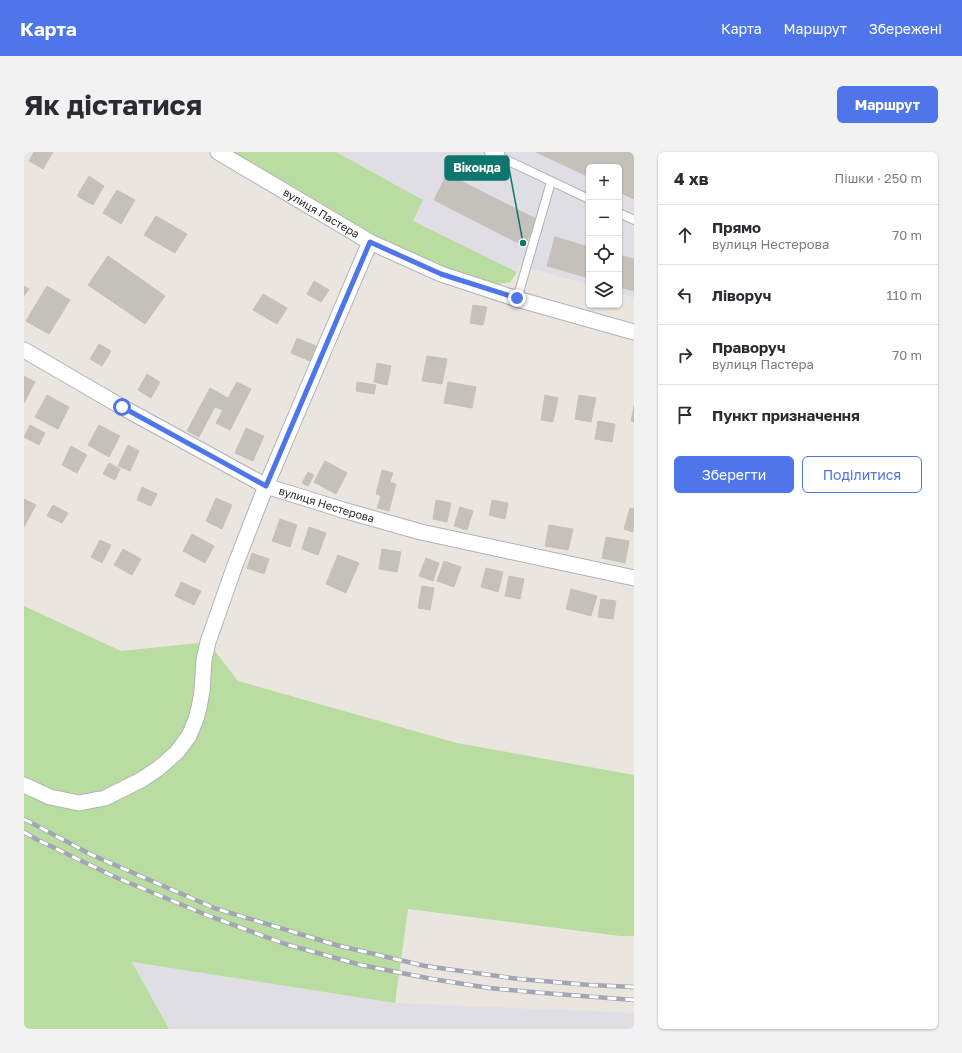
<!DOCTYPE html>
<html lang="uk">
<meta charset="utf-8">
<style>
body{margin:0;font-family:"Golos Text",sans-serif;background:#f2f2f3;color:#2b2b33}
.controls{position:absolute;right:12px;top:12px;display:grid;overflow:hidden;border-radius:6px;box-shadow:0 1px 3px #0004}
.controls button{width:36px;height:36px;display:grid;place-items:center;padding:0;border:0;border-bottom:1px solid #e1e1e2;background:#fff;color:#2b2b33;font:20px sans-serif}
.stop{position:absolute;width:12px;height:12px;margin:-9px;border:3px solid #4e75e9;border-radius:50%;background:#fff}
.stop.end{background:#4e75e9;border-color:#fff;box-shadow:0 1px 4px #0008}
.list{margin:0;padding:0;list-style:none}
h2{display:flex;justify-content:space-between;align-items:center;height:52px;margin:0;padding:0 16px;font-size:17px}
h2 small{font-size:13px;font-weight:400;color:#7c7c81}
.list li{display:grid;grid-template-columns:26px 1fr auto;gap:12px;align-items:center;box-sizing:border-box;height:60px;padding:0 16px;border-top:1px solid #e1e1e2}
.list b{display:block;font-size:15px;white-space:nowrap}
.list p{margin:0;font-size:13px;white-space:nowrap;color:#7c7c81}
.list em{font-size:13px;font-style:normal;color:#7c7c81}
.actions{display:flex;gap:8px;padding:12px 16px}
.actions a{flex:1;padding:9px 0;border:1px solid #4e75e9;border-radius:6px;text-align:center;font-size:14px;color:#4e75e9}
.actions .main{background:#4e75e9;color:#fff}
.icon{flex:none;width:22px;height:22px;fill:none;stroke:currentColor;stroke-width:2;stroke-linecap:round;stroke-linejoin:round}
.map{position:relative;flex:none;width:610px;height:877px;overflow:hidden;border-radius:6px}
header{display:flex;align-items:center;gap:24px;box-sizing:border-box;height:56px;padding:0 20px;background:#4e75e9;color:#fff}
header strong{font-size:19px}
nav{display:flex;gap:22px;margin-inline-start:auto;font-size:14px}
.intro{display:flex;align-items:center;justify-content:space-between;box-sizing:border-box;height:96px;padding:0 24px}
h1{margin:0;font-size:28px}
.button{padding:10px 18px;border-radius:6px;background:#4e75e9;color:#fff;font-size:14px;font-weight:700}
main{display:flex;gap:24px;padding:0 24px}
aside{flex:1;background:#fff;border-radius:6px;box-shadow:0 1px 3px #0004}
.map>svg:first-child{display:block}
.industrial{fill:#e0dee5}
.green{fill:#b9dda0}
.building{fill:#c4c0ba;stroke:#c7c1b8}
.lines{fill:none;stroke-linecap:round;stroke-linejoin:round}
.lane-casing{stroke:#afb2ba;stroke-width:10}
.street-casing{stroke:#afb2ba;stroke-width:17}
.lane{stroke:#fff;stroke-width:8}
.street{stroke:#fff;stroke-width:15}
.rail-casing{stroke:#a2a5b3;stroke-width:4.5}
.rail{stroke:#fff;stroke-width:3;stroke-dasharray:9;stroke-linecap:butt}
.route{stroke:#4e75e9;stroke-width:5}
.labels{text-anchor:middle;stroke-width:3;stroke-linejoin:round;paint-order:stroke}
.street-label{font-size:11px;fill:#2b2b2b;stroke:#fff}
.leader{fill:none;stroke:#0f766e;stroke-width:1.5}
.callout-dot{fill:#0f766e;stroke:#fff;stroke-width:1.5}
.callout{fill:#0f766e;stroke:#0f766e;stroke-width:1.5}
.callout-label{font-size:12px;text-anchor:middle;font-weight:bold;fill:#fff}
</style>
<header>
<strong>Карта</strong>
<nav><a>Карта</a><a>Маршрут</a><a>Збережені</a></nav>
</header>
<div class="intro"><h1>Як дістатися</h1><a class="button">Маршрут</a></div>
<main>
<div class="map">
<svg width="610" height="877" viewBox="0 0 610 877">
<rect width="100%" height="100%" fill="#ebe5df"/>
<g class="industrial">
<polygon points="312,0 610,0 610,146 595,141 595,15 565,15 565,133 495,113 493,120 389,69 399,48"/>
<polygon points="108,810 371,851 610,861 610,877 145,877"/>
</g>
<g class="green">
<polygon points="209,0 312,0 399,48 389,69 493,120 486,130 471,133 421,117 350,84"/>
<polygon points="0,454 97,499 184,490 214,529 433,591 610,623 610,784 596,784 384,757 371,851 108,810 145,877 0,877"/>
</g>
<g class="building">
<polygon points="10,0 29,0 19,17 5,9"/>
<polygon points="512,0 610,0 610,47 595,40 595,15 565,15 565,25"/>
<polygon points="423,22 514,68 500,94 410,48"/>
<polygon points="65,24 80,34 69,53 53,44"/>
<polygon points="93,38 111,48 97,72 79,61"/>
<polygon points="132,64 163,82 151,101 120,83"/>
<polygon points="531,85 565,95 565,126 523,114"/>
<polygon points="595,103 610,107 610,139 595,135"/>
<polygon points="84,104 141,144 121,172 64,133"/>
<polygon points="290,129 305,138 297,150 283,142"/>
<polygon points="0,134 5,137 0,144"/>
<polygon points="23,134 46,148 25,182 2,169"/>
<polygon points="239,142 263,156 253,172 229,158"/>
<polygon points="449,153 463,155 459,173 446,171"/>
<polygon points="273,186 292,194 286,209 267,201"/>
<polygon points="75,192 87,199 78,214 66,207"/>
<polygon points="403,204 423,207 418,232 398,229"/>
<polygon points="353,211 367,214 363,233 350,230"/>
<polygon points="123,222 136,230 127,246 114,238"/>
<polygon points="0,224 11,230 0,251"/>
<polygon points="213,230 227,237 206,278 192,271 199,258 191,255 175,285 163,279 186,236 204,246"/>
<polygon points="333,230 352,233 350,242 332,239"/>
<polygon points="424,230 452,235 448,256 420,251"/>
<polygon points="23,243 45,255 34,277 11,265"/>
<polygon points="521,243 534,246 529,270 517,268"/>
<polygon points="555,243 572,246 567,270 551,267"/>
<polygon points="610,254 610,270 607,269"/>
<polygon points="574,269 591,272 588,290 571,287"/>
<polygon points="6,273 21,281 15,293 0,285"/>
<polygon points="75,273 96,284 85,305 64,293"/>
<polygon points="222,276 240,284 229,309 211,301"/>
<polygon points="104,293 115,299 106,319 94,314"/>
<polygon points="47,294 63,303 53,321 38,313"/>
<polygon points="301,309 323,321 312,342 290,330"/>
<polygon points="85,311 96,317 91,328 79,322"/>
<polygon points="358,318 369,321 366,330 372,332 365,359 353,356 357,344 352,342"/>
<polygon points="284,320 290,323 284,334 278,331"/>
<polygon points="118,335 133,342 127,354 113,348"/>
<polygon points="192,346 208,353 198,377 182,369"/>
<polygon points="0,347 12,353 0,375"/>
<polygon points="412,348 427,351 423,370 409,367"/>
<polygon points="468,348 484,351 481,367 465,363"/>
<polygon points="29,353 44,361 38,371 23,364"/>
<polygon points="436,355 449,359 443,378 430,374"/>
<polygon points="606,356 610,357 609,380 600,377"/>
<polygon points="256,367 273,373 266,395 248,389"/>
<polygon points="525,373 549,377 544,398 521,394"/>
<polygon points="285,375 302,381 294,403 278,397"/>
<polygon points="168,382 190,394 181,411 159,399"/>
<polygon points="582,385 605,389 601,411 578,406"/>
<polygon points="76,388 87,393 78,411 67,405"/>
<polygon points="99,397 117,407 108,423 90,413"/>
<polygon points="358,397 377,400 373,420 355,417"/>
<polygon points="228,401 245,407 240,422 223,416"/>
<polygon points="314,403 335,411 322,441 302,432"/>
<polygon points="402,406 415,411 409,429 395,424"/>
<polygon points="420,409 437,415 430,435 413,429"/>
<polygon points="462,416 479,420 474,440 457,435"/>
<polygon points="485,424 500,427 496,447 481,444"/>
<polygon points="157,430 177,439 170,453 151,444"/>
<polygon points="398,434 410,436 406,458 394,456"/>
<polygon points="547,437 573,444 567,464 542,457"/>
<polygon points="577,447 592,449 589,467 574,465"/>
</g>
<g class="lines">
<defs>
<g id="lane">
<polyline points="465,0 474,4 476,1"/>
<polyline points="474,4 565,47"/>
<polyline points="595,61 610,68"/>
<polyline points="493,147 527,30"/>
</g>
<g id="street">
<path id="s1" d="M194 0 346 90 417 122 493 147 610 180"/>
<path id="s2" d="M0 198 98 255 242 334 319 358 397 380 610 426"/>
<polyline points="0,633 26,645 55,651 81,646 117,628 135,616 153,600 165,584 172,567 175,556 178,539 180,508 184,490 210,416 242,334 346,90"/>
</g>
</defs>
<use href="#lane" class="lane-casing"/>
<use href="#street" class="street-casing"/>
<use href="#lane" class="lane"/>
<use href="#street" class="street"/>
<defs>
<g id="rail">
<polyline points="0,667 68,703 190,756 312,793 401,814 495,827 566,833 610,835"/>
<polyline points="0,680 12,687 91,725 180,762 261,792 337,813 408,827 465,836 519,841 610,848"/>
</g>
</defs>
<use href="#rail" class="rail-casing"/>
<use href="#rail" class="rail"/>
</g>
<g class="lines">
<polyline class="route" points="98,255 242,334 346,90 417,122 493,146"/>
</g>
<g class="labels">
<g class="street-label">
<text dy="4" stroke="none"><textPath href="#s1" startOffset="120">вулиця Пастера</textPath></text>
<text dy="4" stroke="none"><textPath href="#s2" startOffset="341">вулиця Нестерова</textPath></text>
</g>
</g>
<path class="leader" d="M499 91L485 16"/>
<circle class="callout-dot" cx="499" cy="91" r="4"/>
<rect class="callout" x="421" y="4" width="64" height="24" rx="4"/>
<g class="callout-label">
<text x="453" y="20">Віконда</text>
</g>
</svg>
<div class="controls">
<button>+</button>
<button>−</button>
<button><svg class="icon" aria-label="locate" viewBox="0 0 24 24"><circle cx="12" cy="12" r="6"/><path d="M12 2v4M12 18v4M2 12h4M18 12h4"/></svg></button>
<button><svg class="icon" aria-label="layers" viewBox="0 0 24 24"><path d="M12 4l9 5-9 5-9-5zM3 14l9 5 9-5"/></svg></button>
</div>
<div class="stop" style="left:98px;top:255px"></div>
<div class="stop end" style="left:493px;top:146px"></div>
</div>
<aside>
<h2>4 хв<small>Пішки · 250 m</small></h2>
<ul class="list">
<li><svg class="icon" aria-label="ahead" viewBox="0 0 24 24"><path d="M12 20V5M6 11l6-6 6 6"/></svg><div><b>Прямо</b><p>вулиця Нестерова</p></div><em>70 m</em></li>
<li><svg class="icon" aria-label="left" viewBox="0 0 24 24"><path d="M17 20v-9H6M10 6l-5 5 5 5"/></svg><div><b>Ліворуч</b></div><em>110 m</em></li>
<li><svg class="icon" aria-label="right" viewBox="0 0 24 24"><path d="M7 20v-9h11M14 6l5 5-5 5"/></svg><div><b>Праворуч</b><p>вулиця Пастера</p></div><em>70 m</em></li>
<li><svg class="icon" aria-label="arrive" viewBox="0 0 24 24"><path d="M6 21V4h12l-3 4 3 4H6"/></svg><div><b>Пункт призначення</b></div></li>
</ul>
<div class="actions"><a class="main">Зберегти</a><a>Поділитися</a></div>
</aside>
</main>
